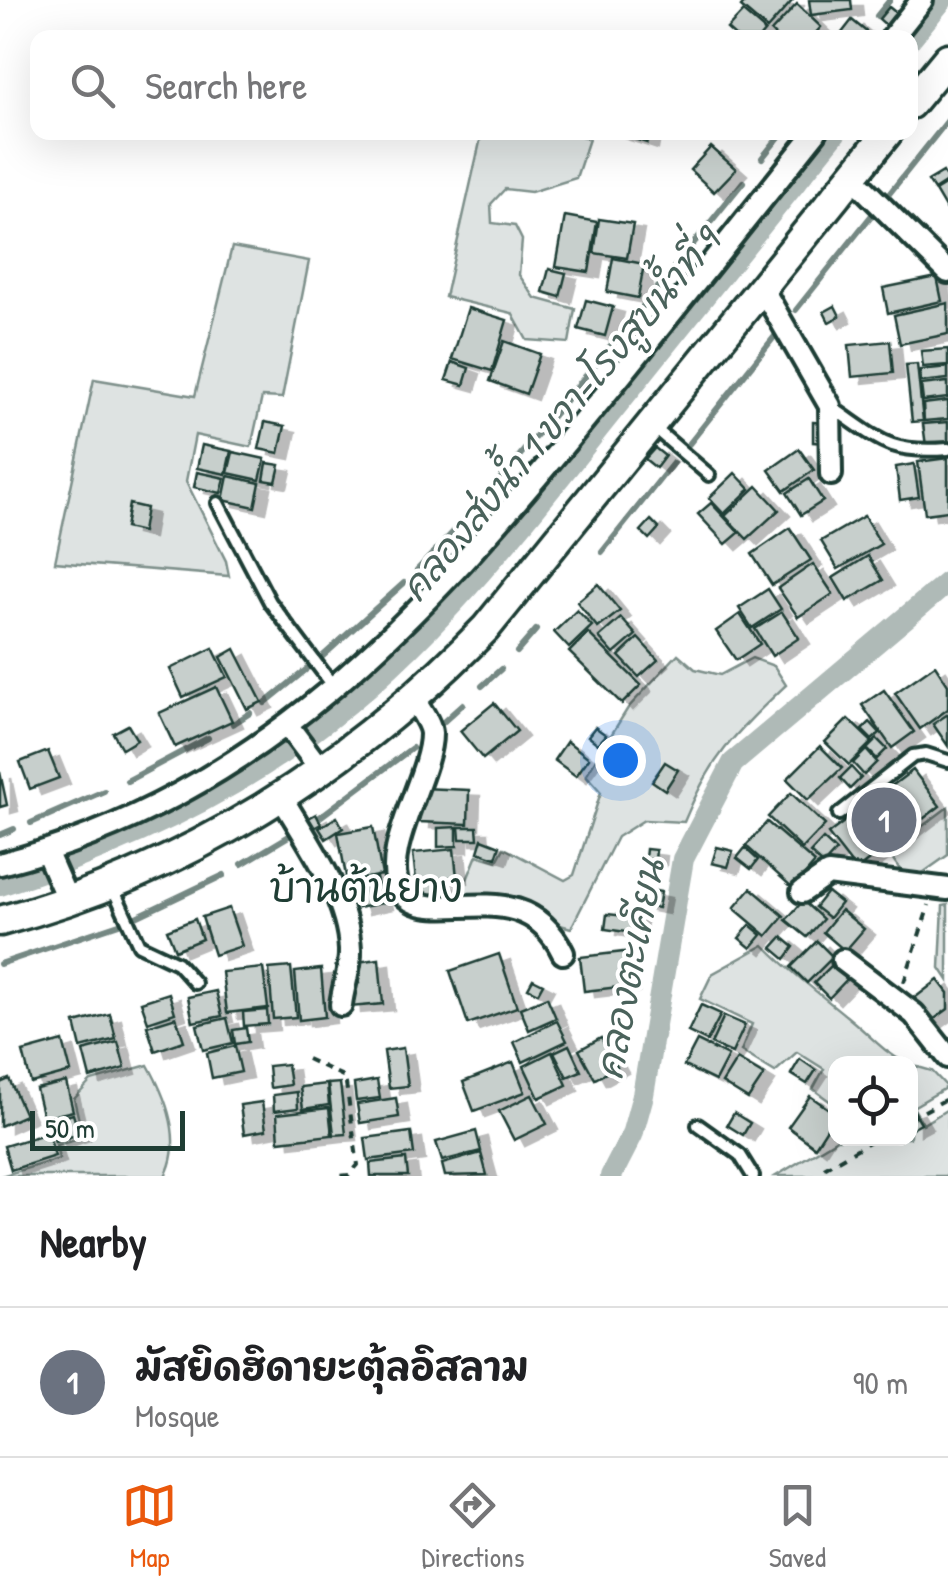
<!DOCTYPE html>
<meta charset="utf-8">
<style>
body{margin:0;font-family:"Patrick Hand","Playpen Sans Thai",sans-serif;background:#f6f6f6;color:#202124}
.controls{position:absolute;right:30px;bottom:30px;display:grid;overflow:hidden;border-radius:20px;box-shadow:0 10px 40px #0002}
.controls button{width:90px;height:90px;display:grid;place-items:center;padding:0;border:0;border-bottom:2px solid #e0e0e0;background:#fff;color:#202124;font:50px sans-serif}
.scale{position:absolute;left:30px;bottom:25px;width:155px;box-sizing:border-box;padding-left:10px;border:5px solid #1f3d34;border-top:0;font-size:28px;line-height:35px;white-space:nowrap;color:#1f3d34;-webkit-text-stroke:8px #fff;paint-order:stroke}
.you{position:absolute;left:620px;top:760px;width:35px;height:35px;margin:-25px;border:8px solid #fff;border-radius:50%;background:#1a73e8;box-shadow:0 0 0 15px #1a73e833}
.badge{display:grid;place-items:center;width:65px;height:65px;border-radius:50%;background:#ea580c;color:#fff;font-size:32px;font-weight:700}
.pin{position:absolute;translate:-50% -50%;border:5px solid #fff;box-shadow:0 2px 10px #0006}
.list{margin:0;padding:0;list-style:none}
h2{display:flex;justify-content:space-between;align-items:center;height:130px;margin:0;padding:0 40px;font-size:42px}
h2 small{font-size:32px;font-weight:400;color:#757577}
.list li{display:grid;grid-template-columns:65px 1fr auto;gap:30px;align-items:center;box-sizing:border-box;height:150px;padding:0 40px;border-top:2px solid #e0e0e0}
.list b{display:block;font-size:38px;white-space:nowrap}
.list p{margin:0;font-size:32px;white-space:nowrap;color:#757577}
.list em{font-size:32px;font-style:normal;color:#757577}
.icon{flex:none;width:55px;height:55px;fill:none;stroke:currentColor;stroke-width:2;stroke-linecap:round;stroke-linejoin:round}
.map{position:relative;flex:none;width:948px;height:1176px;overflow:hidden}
.search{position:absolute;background:#fff;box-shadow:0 10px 40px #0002;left:30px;right:30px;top:30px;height:110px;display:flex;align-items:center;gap:25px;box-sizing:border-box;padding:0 35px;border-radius:20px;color:#757577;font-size:38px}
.sheet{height:280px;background:#fff}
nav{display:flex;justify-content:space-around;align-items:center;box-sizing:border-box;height:140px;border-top:2px solid #e0e0e0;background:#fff;font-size:28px;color:#757577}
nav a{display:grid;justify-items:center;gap:5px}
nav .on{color:#ea580c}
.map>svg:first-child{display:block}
.green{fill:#dee3e2;stroke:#7e908b;stroke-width:2.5}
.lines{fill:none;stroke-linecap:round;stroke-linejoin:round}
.stream{stroke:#758883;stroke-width:6}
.canal{stroke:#afbab7;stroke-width:22}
.building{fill:#c7cfcc;stroke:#1f3d34;stroke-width:2.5;filter:url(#shadow)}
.lane-casing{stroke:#1f3d34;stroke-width:18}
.street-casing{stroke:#1f3d34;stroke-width:28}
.secondary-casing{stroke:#1f3d34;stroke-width:35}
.path{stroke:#1f3d34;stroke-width:4;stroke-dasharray:8 8;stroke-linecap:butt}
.lane{stroke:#fff;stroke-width:10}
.street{stroke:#fff;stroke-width:20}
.secondary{stroke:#fff;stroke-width:28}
.labels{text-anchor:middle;stroke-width:8;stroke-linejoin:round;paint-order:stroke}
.water-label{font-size:38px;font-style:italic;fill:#4a625b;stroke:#fff}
.quarter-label{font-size:40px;fill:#1f3d34;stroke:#fff}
</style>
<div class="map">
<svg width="948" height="1176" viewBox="0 0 948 1176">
<defs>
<filter id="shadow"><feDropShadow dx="11" dy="6" stdDeviation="0" flood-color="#0004"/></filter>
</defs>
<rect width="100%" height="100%" fill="#fff"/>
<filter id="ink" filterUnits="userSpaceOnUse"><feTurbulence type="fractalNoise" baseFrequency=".01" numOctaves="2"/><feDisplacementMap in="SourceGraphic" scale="20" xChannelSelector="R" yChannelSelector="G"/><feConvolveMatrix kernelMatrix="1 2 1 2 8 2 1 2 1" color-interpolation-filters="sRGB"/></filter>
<g filter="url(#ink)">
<g class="green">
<polygon points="482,133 574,133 589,139 576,178 531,192 505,189 491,204 492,223 515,226 522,240 519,275 535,298 575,309 569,343 527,340 512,313 445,297"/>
<polygon points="232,247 309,261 282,398 262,397 251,447 195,435 186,481 226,561 229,576 55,562 94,379 195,396"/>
<path d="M678 654 695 669 720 675 752 658 774 666 786 685C735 734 711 756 684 822L644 820 617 837 571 928 460 897 477 855 497 861 504 848 565 880 574 875 601 792 586 775 628 708Z"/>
<polygon points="948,807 948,855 917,877 903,874 888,852"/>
<polygon points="948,905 948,980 940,968 943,906"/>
<path d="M764 945C791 973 820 994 850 1019 870 1035 883 1052 906 1063L836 1064 835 1105 813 1089 824 1069 797 1052 775 1072 741 1051 752 1024 700 999 712 974Z"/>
<path d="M148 1065C166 1097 184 1141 165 1176H1L59 1159 56 1145 83 1138 74 1099 91 1081Z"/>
<polygon points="911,1065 932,1071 947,1087 913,1107 923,1124 948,1109 948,1176 776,1176 837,1139 910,1138"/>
</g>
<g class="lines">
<g class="stream">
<polyline points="877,16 890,0"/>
<polyline points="762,158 783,132"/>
<polyline points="885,199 948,120"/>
<polyline points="643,306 743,182"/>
<polyline points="796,310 871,216"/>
<polyline points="689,444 779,331"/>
<polyline points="492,489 627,326"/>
<polyline points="602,552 673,463"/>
<polyline points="417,570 476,508"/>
<polyline points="517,652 536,630"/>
<polyline points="323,656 404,583"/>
<polyline points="482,686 501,669"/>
<polyline points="265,703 307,669"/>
<polyline points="233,724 250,713"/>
<polyline points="441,724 463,704"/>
<polyline points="127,781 208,738"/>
<polyline points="31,823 104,791"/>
<polyline points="312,823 412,748"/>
<polyline points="0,835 14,829"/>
<polyline points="242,864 294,833"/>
<polyline points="134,918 224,875"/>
<polyline points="0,964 119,924"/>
</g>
<g class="canal">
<polyline points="910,39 942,0"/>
<path d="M0 885C102 852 199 810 288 749 413 664 505 546 598 429 678 330 757 231 836 132"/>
<polyline points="611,1176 632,1135 643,1095 683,859 733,763 948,582"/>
</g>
</g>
<g class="building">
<polygon points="747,0 793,0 767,29 741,7"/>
<polygon points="809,0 851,0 852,10 811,15"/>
<polygon points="797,4 821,27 811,38 777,38 771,32"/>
<polygon points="889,7 900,16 889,28 879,19"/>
<polygon points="743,12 765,31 759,38 737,38 727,29"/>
<polygon points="852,20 874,38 838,38"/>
<polygon points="613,132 649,132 647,143"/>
<polygon points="711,147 736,169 714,192 690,170"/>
<polygon points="943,172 948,181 934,190 928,181"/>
<polygon points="948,183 948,213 935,191"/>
<polygon points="565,216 597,222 589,272 556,267"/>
<polygon points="599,219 633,224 627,258 594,253"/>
<polygon points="613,258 644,264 638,298 607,292"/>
<polygon points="549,269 566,273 560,297 543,292"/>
<polygon points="937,277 942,301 888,313 883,288"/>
<polygon points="586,300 613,307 605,336 578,329"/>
<polygon points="948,303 948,334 900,344 894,315"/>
<polygon points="835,306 840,316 829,322 824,312"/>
<polygon points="468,308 507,320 492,371 452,359"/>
<polygon points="504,341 540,354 526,394 490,381"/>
<polygon points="890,341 893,373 852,377 849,345"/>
<polygon points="948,349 948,365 923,367 921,351"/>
<polygon points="452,362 469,368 464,385 446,380"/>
<polygon points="917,364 923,421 912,422 906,365"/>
<polygon points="948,367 948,379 921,382 920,370"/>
<polygon points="948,382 948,398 923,401 921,385"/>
<polygon points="948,401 948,419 924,421 923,404"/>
<polygon points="265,422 285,426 279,453 259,449"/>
<polygon points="813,422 824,423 824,443 813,442"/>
<polygon points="948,422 948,443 926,446 923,424"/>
<polygon points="202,445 231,451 226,474 197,468"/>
<polygon points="655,448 665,456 656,468 645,459"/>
<polygon points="799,449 814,470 784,491 769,470"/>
<polygon points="233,452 265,459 260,480 228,473"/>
<polygon points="948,458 948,511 925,514 918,462"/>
<polygon points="267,463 280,465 276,482 264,480"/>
<polygon points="914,464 919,497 900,500 896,467"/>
<polygon points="197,472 225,478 221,493 194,487"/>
<polygon points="735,473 750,489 724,514 709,498"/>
<polygon points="228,476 260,483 255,507 223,500"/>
<polygon points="809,479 823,501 801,515 787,493"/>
<polygon points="757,486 779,510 747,539 725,516"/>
<polygon points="711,503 739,533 726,544 698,514"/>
<polygon points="129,504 146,508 142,532 125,528"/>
<polygon points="864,516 881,544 838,569 821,541"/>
<polygon points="651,520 659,528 649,539 641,531"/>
<polygon points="790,528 811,560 772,585 752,554"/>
<polygon points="868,556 883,580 847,601 833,578"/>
<polygon points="813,564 833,594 798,617 778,588"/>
<polygon points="598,584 620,611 598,628 577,602"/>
<polygon points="768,589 781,609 752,628 739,608"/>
<polygon points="577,610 592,626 569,648 554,632"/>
<polygon points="782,612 799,638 772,656 755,629"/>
<polygon points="740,614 760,644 736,660 716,631"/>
<polygon points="621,618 636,635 614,654 599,637"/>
<polygon points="588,633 641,685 622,704 569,652"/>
<polygon points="638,638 658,660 639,677 619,656"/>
<polygon points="213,648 227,677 183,697 170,669"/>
<polygon points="235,649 262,702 247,709 221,657"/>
<polygon points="935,665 948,685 948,709 920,729 895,693"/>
<polygon points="216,687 232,721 175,747 159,713"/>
<polygon points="884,690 914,732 892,748 862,705"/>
<polygon points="494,703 517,731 483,759 460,731"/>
<polygon points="948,714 948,746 933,724"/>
<polygon points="848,719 872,742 849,765 825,742"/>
<polygon points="870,722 880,733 872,740 862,730"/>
<polygon points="128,725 137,740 122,749 113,733"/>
<polygon points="595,727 606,735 598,744 588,736"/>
<polygon points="877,739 887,749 877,759 867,749"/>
<polygon points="567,741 589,758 576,776 554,760"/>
<polygon points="820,746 842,768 808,800 787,779"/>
<polygon points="866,750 877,762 864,775 853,763"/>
<polygon points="48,751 59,778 30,789 20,762"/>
<polygon points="665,762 678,770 665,790 652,781"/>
<polygon points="851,767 861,778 850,789 840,778"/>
<polygon points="913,770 940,806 856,870 828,834"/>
<polygon points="0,772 7,805 0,807"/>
<polygon points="421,788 469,790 468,824 419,822"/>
<polygon points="791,793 825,825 802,849 768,817"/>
<polygon points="316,814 321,824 310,830 305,820"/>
<polygon points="337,817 343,828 326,839 319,828"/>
<polygon points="767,822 815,863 793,888 746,846"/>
<polygon points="373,827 382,875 347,882 338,833"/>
<polygon points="457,827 457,846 438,847 438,828"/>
<polygon points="459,827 477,827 478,839 460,839"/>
<polygon points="482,839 500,846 496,858 478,852"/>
<polygon points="823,839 836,851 823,865 810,853"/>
<polygon points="717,847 733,851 728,867 712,863"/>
<polygon points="745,848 758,860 751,869 737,858"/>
<polygon points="454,849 457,877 416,881 413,853"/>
<polygon points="646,849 656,850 655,860 645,859"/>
<polygon points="376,878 382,903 358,908 352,884"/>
<polygon points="449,881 450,896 420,899 419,883"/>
<polygon points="751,888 784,916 767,936 734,908"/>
<polygon points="644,889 661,892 658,908 642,905"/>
<polygon points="827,892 841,903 829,918 815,907"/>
<polygon points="803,901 823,919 807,937 786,920"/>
<polygon points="229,908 242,946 214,955 202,917"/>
<polygon points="841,910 864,929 845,951 823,932"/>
<polygon points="607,914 636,917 633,933 605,929"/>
<polygon points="195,919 202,939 175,950 167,930"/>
<polygon points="750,925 762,935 751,948 739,938"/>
<polygon points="782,937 794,947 785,959 772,948"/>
<polygon points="817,941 833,957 807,983 791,967"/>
<polygon points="624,952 628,986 584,991 580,957"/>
<polygon points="499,954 517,1007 468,1024 450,971"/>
<polygon points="379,959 383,1004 350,1007 348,984 359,983 357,962"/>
<polygon points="835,962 850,976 829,998 814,983"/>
<polygon points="291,967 296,1017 273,1019 269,969"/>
<polygon points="263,968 268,1008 227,1013 222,972"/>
<polygon points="321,969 325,1017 299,1020 295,972"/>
<polygon points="533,979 543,984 538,993 528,988"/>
<polygon points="938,980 948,993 948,1009 929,1023 912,1000"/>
<polygon points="216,991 222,1016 193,1022 188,997"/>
<polygon points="169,993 175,1013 148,1022 141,1002"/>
<polygon points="547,997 556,1018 529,1030 520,1008"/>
<polygon points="701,1005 721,1014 707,1041 688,1032"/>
<polygon points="267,1010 268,1024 244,1026 243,1012"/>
<polygon points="110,1014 116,1039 81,1048 75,1023"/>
<polygon points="724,1016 745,1025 732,1053 711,1044"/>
<polygon points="176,1017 184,1041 155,1051 147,1026"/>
<polygon points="227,1018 233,1043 203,1050 197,1025"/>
<polygon points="557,1021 567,1041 523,1062 514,1042"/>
<polygon points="246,1028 248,1042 235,1044 233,1030"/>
<polygon points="601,1038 617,1067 595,1079 579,1050"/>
<polygon points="63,1041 71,1072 31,1083 23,1052"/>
<polygon points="697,1041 728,1056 715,1081 684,1066"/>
<polygon points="118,1042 125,1068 90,1078 83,1051"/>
<polygon points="569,1045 581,1071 567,1077 554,1052"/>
<polygon points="235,1046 241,1072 212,1078 207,1053"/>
<polygon points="403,1048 408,1086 389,1088 384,1051"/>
<polygon points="552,1052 567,1085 539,1098 524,1066"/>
<polygon points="737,1059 764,1075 748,1099 722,1083"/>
<polygon points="800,1059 816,1070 807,1084 791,1074"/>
<polygon points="513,1062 525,1092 474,1111 463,1082"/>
<polygon points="287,1064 290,1085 270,1088 268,1066"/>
<polygon points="9,1079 25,1115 0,1126 0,1083"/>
<polygon points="377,1080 380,1098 356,1101 354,1084"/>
<polygon points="66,1082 73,1111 43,1118 36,1089"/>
<polygon points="340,1083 346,1134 334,1135 328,1084"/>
<polygon points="327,1084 329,1105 303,1109 300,1087"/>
<polygon points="297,1092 298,1108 274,1111 273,1095"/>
<polygon points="532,1095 547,1124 514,1140 499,1111"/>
<polygon points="810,1096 836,1114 815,1147 788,1127"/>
<polygon points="396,1098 399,1117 360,1123 357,1104"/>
<polygon points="262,1102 266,1130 244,1134 240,1105"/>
<polygon points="329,1108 332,1135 279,1141 277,1114"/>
<polygon points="913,1109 921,1123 910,1129 910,1110"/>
<polygon points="734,1113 750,1123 743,1135 727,1125"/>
<polygon points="73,1114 79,1134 55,1142 49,1121"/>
<polygon points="476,1131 481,1151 442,1161 436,1142"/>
<polygon points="411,1132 414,1154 368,1160 365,1138"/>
<polygon points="48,1133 55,1156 11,1170 4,1146"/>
<polygon points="481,1153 487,1175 445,1176 442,1164"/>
<polygon points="406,1159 408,1176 371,1176 370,1163"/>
</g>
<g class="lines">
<defs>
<g id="lane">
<path d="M831 407C879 439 887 454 948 449"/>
<polyline points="652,426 709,475"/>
<polyline points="218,503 270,602 334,687"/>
<polyline points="839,814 913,756 926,754 948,761"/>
<polyline points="112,886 139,945 177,963 195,983"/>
<polyline points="698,1125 740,1155 753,1176"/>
</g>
<g id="street">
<polyline points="892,38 922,0"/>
<polyline points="852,177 948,272"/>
<polyline points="762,288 830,406 831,474"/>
<path d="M414 699C419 709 430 722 431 733 432 775 377 855 401 891 429 933 522 867 563 953"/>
<polyline points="288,726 321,770"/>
<path d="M282 798C308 843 348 897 350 950 351 968 343 986 341 1005"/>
<polyline points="46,851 68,901"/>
<path d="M0 864C260 797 424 616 587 417 664 323 740 227 816 132"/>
<polyline points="802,892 828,874 948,889"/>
<polyline points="843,960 914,1014 948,1057"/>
</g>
<g id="secondary">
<polyline points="910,104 948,58"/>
<path d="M0 921C187 872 352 766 486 628L888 132"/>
</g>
</defs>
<use href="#lane" class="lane-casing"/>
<use href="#street" class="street-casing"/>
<use href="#secondary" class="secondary-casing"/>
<g class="path">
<polyline points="904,982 929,905"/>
<polyline points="307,1059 345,1077 358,1165 349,1175 340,1176"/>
<polyline points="910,1119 948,1098"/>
<polyline points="824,1168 876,1138"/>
</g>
<use href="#lane" class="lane"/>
<use href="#street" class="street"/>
<use href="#secondary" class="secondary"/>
</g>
</g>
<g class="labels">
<g class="water-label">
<text transform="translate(560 415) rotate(-50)" y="13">คลองส่งน้ำ 1 ขวา-โรงสูบน้ำที่ 9</text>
<text transform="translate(630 969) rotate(-79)" y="13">คลองตะเคียน</text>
</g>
<g class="quarter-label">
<text x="366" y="902">บ้านต้นยาง</text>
</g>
</g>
</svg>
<div class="controls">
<button><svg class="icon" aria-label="locate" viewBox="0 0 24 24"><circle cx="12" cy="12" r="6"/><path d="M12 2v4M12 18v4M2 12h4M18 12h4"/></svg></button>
</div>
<div class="scale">50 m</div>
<div class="you"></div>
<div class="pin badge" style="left:884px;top:820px;background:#6b7280">1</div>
<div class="search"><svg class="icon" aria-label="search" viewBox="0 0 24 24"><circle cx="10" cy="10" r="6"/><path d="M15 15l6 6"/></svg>Search here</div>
</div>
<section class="sheet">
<h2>Nearby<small></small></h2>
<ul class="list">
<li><span class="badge" style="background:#6b7280">1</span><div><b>มัสยิดฮิดายะตุ้ลอิสลาม</b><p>Mosque</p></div><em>90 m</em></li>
</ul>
</section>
<nav>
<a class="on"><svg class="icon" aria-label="map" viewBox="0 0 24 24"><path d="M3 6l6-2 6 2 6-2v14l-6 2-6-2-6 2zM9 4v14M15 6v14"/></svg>Map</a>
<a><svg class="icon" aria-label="directions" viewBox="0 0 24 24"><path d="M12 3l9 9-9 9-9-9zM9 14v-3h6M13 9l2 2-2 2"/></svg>Directions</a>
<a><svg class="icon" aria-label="saved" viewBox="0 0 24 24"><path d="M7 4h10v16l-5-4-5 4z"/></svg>Saved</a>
</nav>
